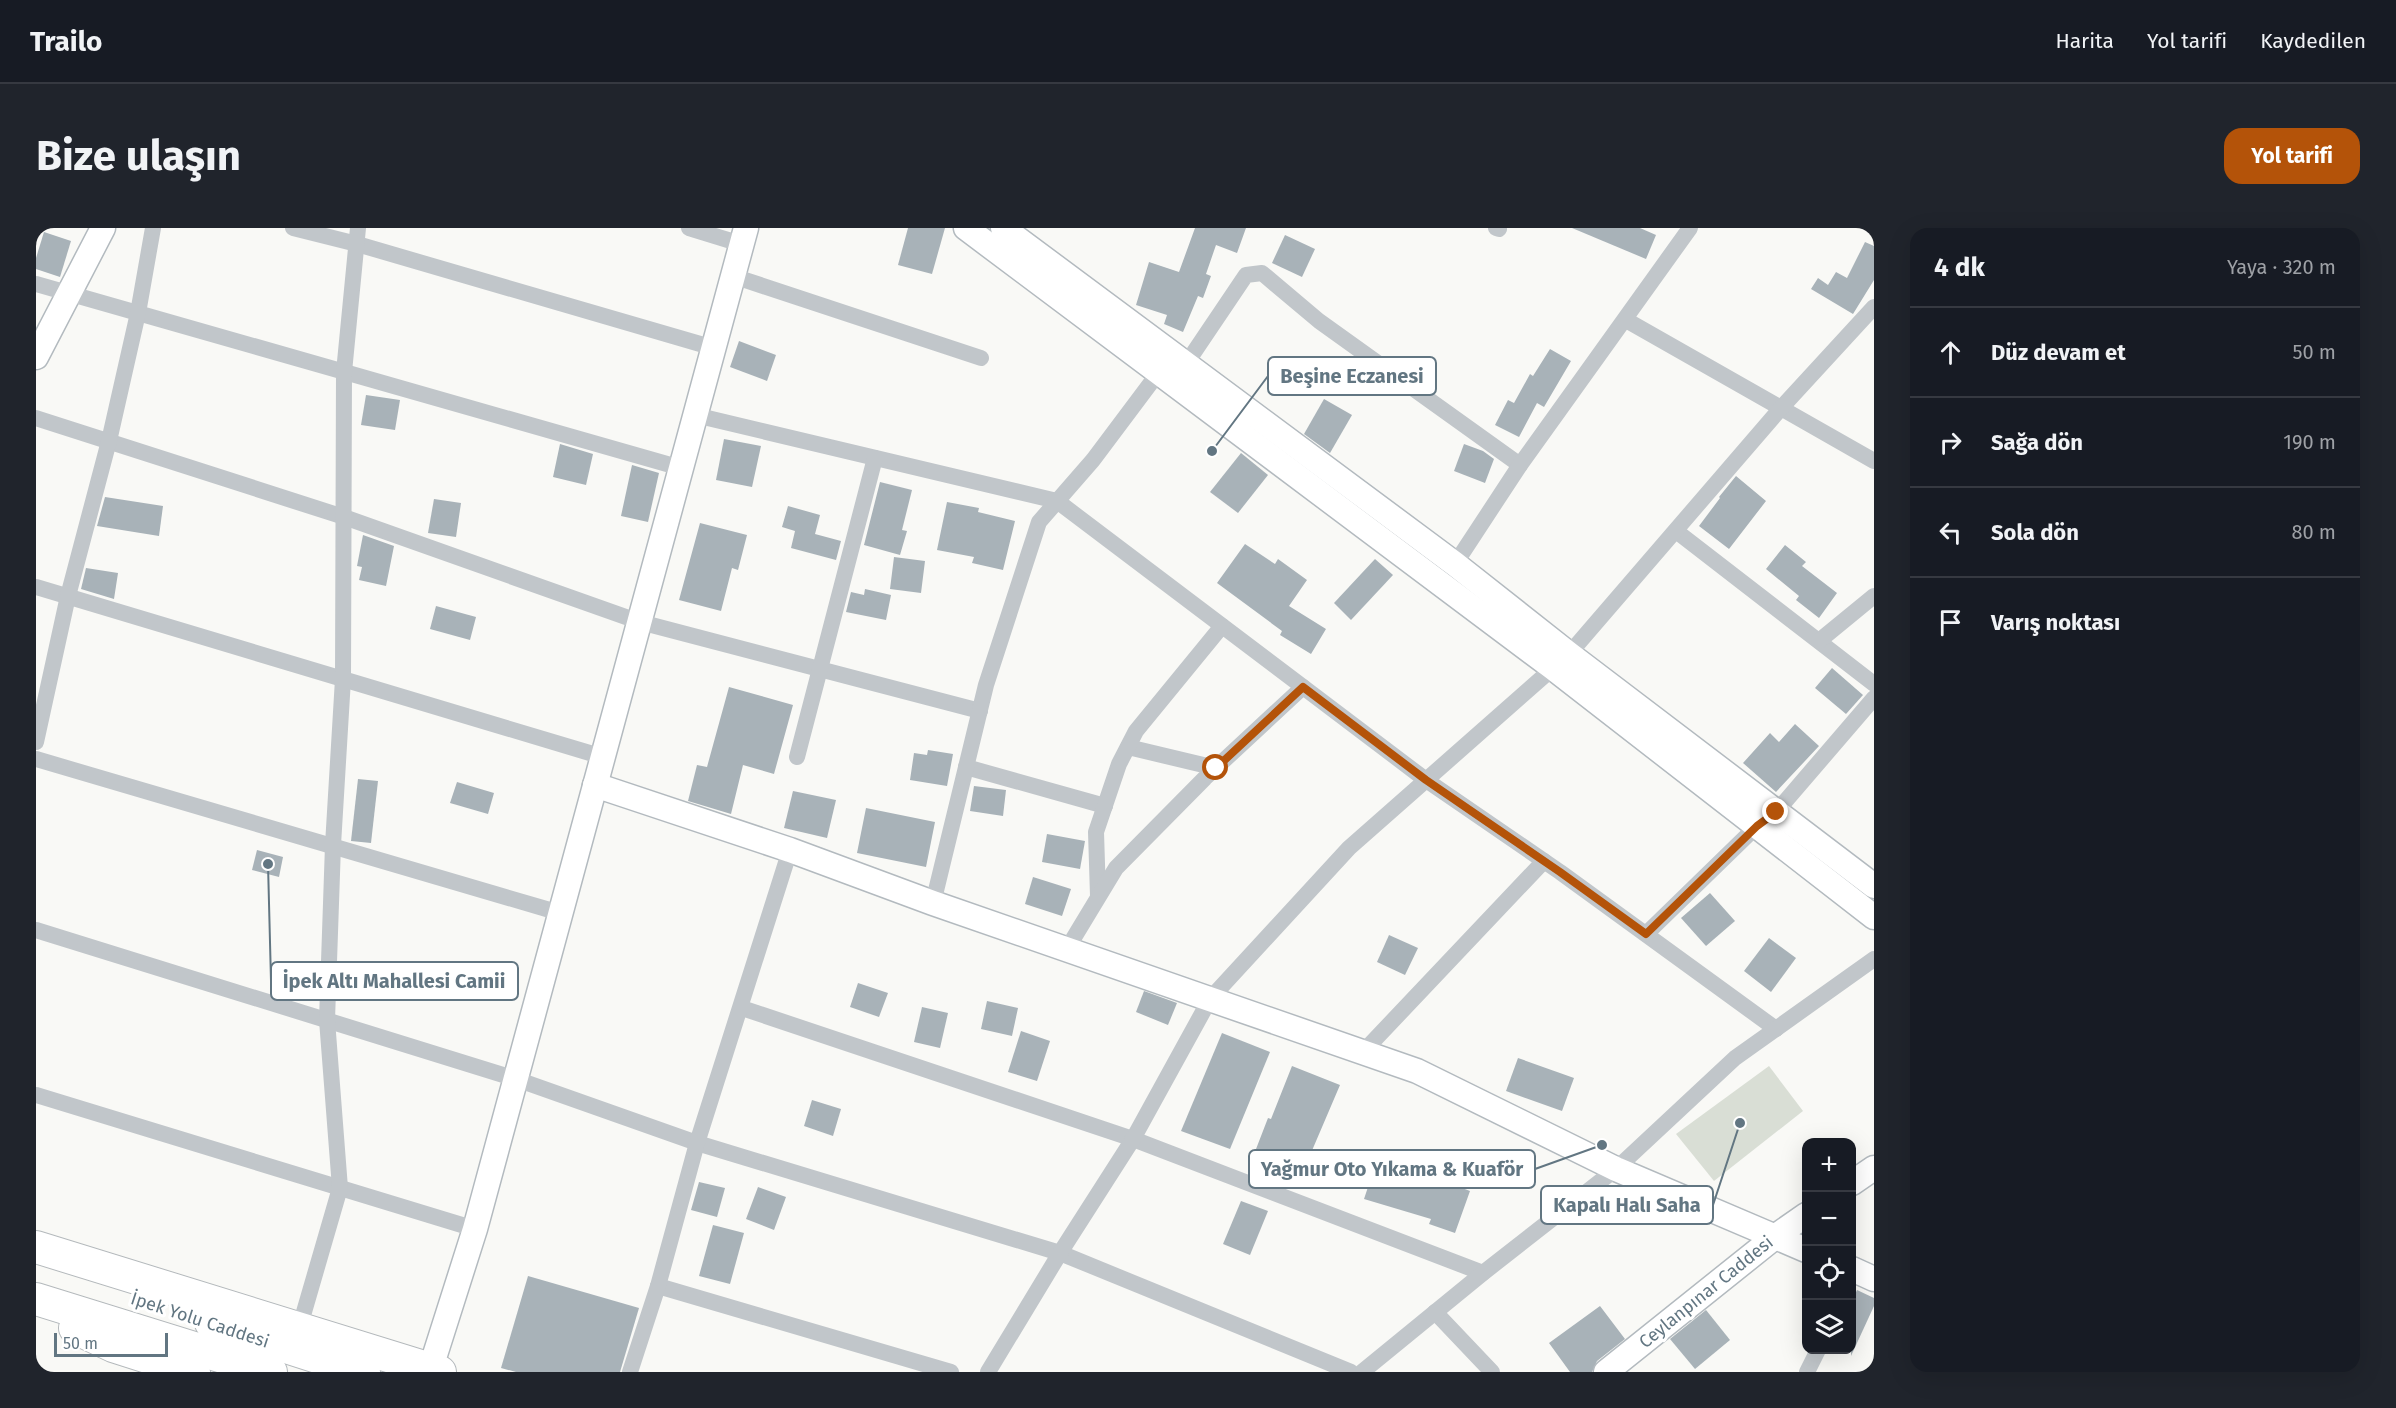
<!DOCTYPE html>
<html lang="tr">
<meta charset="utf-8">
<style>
body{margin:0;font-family:"Fira Sans",sans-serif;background:#20242c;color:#f1f3f6}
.controls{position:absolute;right:18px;bottom:18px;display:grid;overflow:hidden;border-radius:12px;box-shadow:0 6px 24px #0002}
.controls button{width:54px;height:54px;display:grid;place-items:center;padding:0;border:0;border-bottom:2px solid #363941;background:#171b24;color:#f1f3f6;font:30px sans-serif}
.scale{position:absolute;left:18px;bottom:15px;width:114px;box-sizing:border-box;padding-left:6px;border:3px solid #627682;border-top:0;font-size:16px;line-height:21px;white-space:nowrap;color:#627682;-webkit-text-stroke:4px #fff;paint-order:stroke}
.stop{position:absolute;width:18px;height:18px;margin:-14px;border:4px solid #b45309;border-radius:50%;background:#fff}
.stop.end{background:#b45309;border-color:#fff;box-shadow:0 2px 6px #0008}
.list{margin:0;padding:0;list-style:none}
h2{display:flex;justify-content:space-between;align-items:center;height:78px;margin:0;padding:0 24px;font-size:26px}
h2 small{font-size:20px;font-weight:400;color:#9ea1a6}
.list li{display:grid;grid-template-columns:39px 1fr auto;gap:18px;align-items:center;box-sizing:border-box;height:90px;padding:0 24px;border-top:2px solid #363941}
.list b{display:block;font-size:22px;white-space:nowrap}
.list em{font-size:20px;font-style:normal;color:#9ea1a6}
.icon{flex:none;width:33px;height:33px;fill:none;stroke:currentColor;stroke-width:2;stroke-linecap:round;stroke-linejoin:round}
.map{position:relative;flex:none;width:1838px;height:1144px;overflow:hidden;border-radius:18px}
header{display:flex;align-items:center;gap:36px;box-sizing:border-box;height:84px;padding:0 30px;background:#171b24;border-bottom:2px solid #363941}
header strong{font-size:28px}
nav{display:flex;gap:33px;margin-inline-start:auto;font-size:21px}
.intro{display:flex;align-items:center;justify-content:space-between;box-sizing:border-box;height:144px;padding:0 36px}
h1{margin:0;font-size:42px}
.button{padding:15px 27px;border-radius:18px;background:#b45309;color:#fff;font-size:21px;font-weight:700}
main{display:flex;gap:36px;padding:0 36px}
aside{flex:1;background:#171b24;border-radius:18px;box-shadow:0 6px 24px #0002}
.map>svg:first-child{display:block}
.pitch{fill:#d9ded5}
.building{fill:#a8b2b8}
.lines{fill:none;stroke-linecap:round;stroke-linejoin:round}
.secondary-casing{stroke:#b3babf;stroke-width:27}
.highway-casing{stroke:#b4b9bc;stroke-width:34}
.street{stroke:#c1c6ca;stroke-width:16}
.secondary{stroke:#fff;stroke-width:24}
.highway{stroke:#fff;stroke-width:32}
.route{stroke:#b45309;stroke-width:8}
.labels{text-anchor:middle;stroke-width:6;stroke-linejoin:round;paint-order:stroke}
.street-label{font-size:18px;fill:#627682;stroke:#fff}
.leader{fill:none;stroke:#627682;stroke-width:2}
.callout-dot{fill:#627682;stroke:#fff;stroke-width:2}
.callout{fill:#fff;stroke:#627682;stroke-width:2}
.callout-label{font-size:20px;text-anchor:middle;font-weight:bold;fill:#627682}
</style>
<header>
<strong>Trailo</strong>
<nav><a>Harita</a><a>Yol tarifi</a><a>Kaydedilen</a></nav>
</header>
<div class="intro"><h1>Bize ulaşın</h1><a class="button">Yol tarifi</a></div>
<main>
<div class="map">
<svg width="1838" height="1144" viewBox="0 0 1838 1144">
<rect width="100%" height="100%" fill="#f9f9f6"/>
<polygon class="pitch" points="1733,838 1767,883 1678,953 1640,906"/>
<g class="building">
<polygon points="872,0 909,0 896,46 862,37"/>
<polygon points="1159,0 1210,0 1201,25 1180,17 1170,46 1175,48 1167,70 1162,68 1147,104 1128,96 1131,87 1100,77 1113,34 1143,44"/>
<polygon points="1536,0 1604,0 1620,7 1610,31"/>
<polygon points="8,4 35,13 24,49 0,41 0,30"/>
<polygon points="1249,7 1279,21 1266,49 1236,35"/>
<polygon points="1829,14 1838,18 1838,52 1817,86 1775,61 1782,50 1792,57 1800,44 1811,50"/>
<polygon points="703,113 740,127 731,153 694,139"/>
<polygon points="1514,121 1535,133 1508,179 1501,175 1483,209 1459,197 1472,172 1478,175 1494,146 1497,148"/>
<polygon points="330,167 364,172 359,202 325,197"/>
<polygon points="1288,171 1316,187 1294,225 1268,206"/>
<polygon points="688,211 725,218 716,259 680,252"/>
<polygon points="524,216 557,226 550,257 517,249"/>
<polygon points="1428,216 1447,223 1458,231 1449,255 1418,243"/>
<polygon points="1205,225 1232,247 1202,285 1174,264"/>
<polygon points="596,237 623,245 612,294 585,288"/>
<polygon points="1700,248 1730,273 1693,321 1663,298 1684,270 1683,269"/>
<polygon points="844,254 876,262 866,302 871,303 864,327 828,317"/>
<polygon points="69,269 127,278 123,308 61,298"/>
<polygon points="398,271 425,275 420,309 392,305"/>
<polygon points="911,274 943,280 942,284 979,293 967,342 936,335 938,329 901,322"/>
<polygon points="752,278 784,287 779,306 805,313 800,332 755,320 759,303 746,299"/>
<polygon points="664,295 711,307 702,342 696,340 685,383 643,372"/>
<polygon points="327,307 358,318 350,358 323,352 326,339 321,338"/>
<polygon points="1209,316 1239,336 1242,331 1271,352 1253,378 1290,401 1275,426 1244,407 1246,403 1181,355"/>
<polygon points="1749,317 1770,334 1766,338 1801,365 1783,390 1760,372 1763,368 1730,341"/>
<polygon points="858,329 889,333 885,365 854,361"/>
<polygon points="1339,331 1357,347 1315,392 1298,375"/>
<polygon points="50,340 82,345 78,371 45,361"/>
<polygon points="829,361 855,367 850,392 810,384 815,364 828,367"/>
<polygon points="400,378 440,389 434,412 394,401"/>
<polygon points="1796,440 1827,467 1810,486 1779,460"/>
<polygon points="693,459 757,477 738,546 707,537 695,586 652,573 661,537 671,539"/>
<polygon points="1759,496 1783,518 1740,564 1707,535 1734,505 1743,514"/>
<polygon points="892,522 917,526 911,558 874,552 878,525 891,527"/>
<polygon points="322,551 342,553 335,615 315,613"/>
<polygon points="421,554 458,565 452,586 414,575"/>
<polygon points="938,558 970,562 967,588 934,583"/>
<polygon points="757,563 800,572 791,610 748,600"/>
<polygon points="830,580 899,594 890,639 821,625"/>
<polygon points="1011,606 1049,613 1044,641 1006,634"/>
<polygon points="221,622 247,629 243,649 216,642"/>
<polygon points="997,649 1035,661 1026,688 989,676"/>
<polygon points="1674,665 1699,693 1670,718 1645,690"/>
<polygon points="1353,707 1382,720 1369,747 1341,734"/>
<polygon points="1733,710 1760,730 1735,764 1708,743"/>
<polygon points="822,755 852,765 843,789 814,779"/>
<polygon points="1108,763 1141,775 1132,797 1100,784"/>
<polygon points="951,773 982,780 976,808 945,801"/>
<polygon points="886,779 912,785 904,820 878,814"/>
<polygon points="985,803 1014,813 1001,853 972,844"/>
<polygon points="1186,805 1234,824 1194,921 1145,903"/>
<polygon points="1482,830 1538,850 1526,883 1470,863"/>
<polygon points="1256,838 1304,857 1263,953 1215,934 1232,890 1235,891"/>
<polygon points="776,872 805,881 797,908 768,898"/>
<polygon points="1339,938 1406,959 1408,953 1434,963 1419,1005 1393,996 1395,991 1328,971"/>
<polygon points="663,954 689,960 681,989 655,982"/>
<polygon points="722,959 750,969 738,1002 710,991"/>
<polygon points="1205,973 1232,983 1214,1027 1187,1016"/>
<polygon points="677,997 708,1005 694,1056 663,1048"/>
<polygon points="492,1048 603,1080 584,1144 480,1144 465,1140"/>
<polygon points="1821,1062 1838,1070 1838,1078 1815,1128 1815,1075"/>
<polygon points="1564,1078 1589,1111 1561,1133 1556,1144 1534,1144 1513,1115"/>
<polygon points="1670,1082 1694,1112 1659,1141 1634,1111"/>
</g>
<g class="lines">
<defs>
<g id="secondary">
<polyline points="930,0 1517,440 1838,689"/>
<polyline points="967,0 1419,336 1533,426 1838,658"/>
<polyline points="0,129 67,0"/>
<polyline points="559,557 754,622 897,675 1381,843 1580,941 1770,1022"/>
<polyline points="1816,955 1838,940"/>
<polyline points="1816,1041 1838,1051"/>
<polyline points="398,1130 439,1001 710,0"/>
<polyline points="1570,1144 1740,1008 1770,987"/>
</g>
<g id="highway">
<polyline points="0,1019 404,1144"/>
<polyline points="0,1071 235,1144"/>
<polyline points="175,1095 328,1144"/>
<polyline points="39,1100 77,1118 158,1144"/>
</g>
</defs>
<use href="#secondary" class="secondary-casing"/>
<use href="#highway" class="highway-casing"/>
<g class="street">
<polyline points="257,0 321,16 678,120"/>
<polyline points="653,0 705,16"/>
<polyline points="1460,0 1463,1"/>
<polyline points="697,48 945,130"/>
<polyline points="0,56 645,240"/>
<polyline points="1590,92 1838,233"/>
<polyline points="1150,136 1210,47 1226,45 1283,93 1484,237"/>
<polyline points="659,187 1021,273 1390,552 1524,644 1740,801"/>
<polyline points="0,190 308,289 604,394 944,483"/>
<polyline points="1640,303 1838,456"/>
<polyline points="1419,336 1484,237 1654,0"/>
<polyline points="0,359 567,529"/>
<polyline points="1783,413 1838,368"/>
<polyline points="0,514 32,368 73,213 102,85 117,0"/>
<polyline points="1092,519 1180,540"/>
<polyline points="761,529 839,230"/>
<polyline points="0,531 524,685"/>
<polyline points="930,539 1069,578"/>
<polyline points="1062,668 1060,604 1083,536 1100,503 1186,398"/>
<polyline points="897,675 950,457 1003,294 1057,232 1129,136"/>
<polyline points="0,702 480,851 661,915 1024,1025 1315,1144"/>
<polyline points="1610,706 1721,598 1740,584 1838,470"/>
<polyline points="1031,721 1080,640 1169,550 1267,459"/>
<polyline points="706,780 1097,911 1447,1045"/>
<polyline points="1327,824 1508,633"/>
<polyline points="0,867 439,1001"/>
<polyline points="622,1058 915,1144"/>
<polyline points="268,1084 304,960 291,792 297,617 307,451 308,144 322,0"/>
<polyline points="1399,1084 1456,1144"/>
<polyline points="594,1144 622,1058 661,915 754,622"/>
<polyline points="952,1144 1024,1025 1097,911 1174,771 1313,620 1533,426 1745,180 1838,79"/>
<polyline points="1326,1144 1447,1045 1580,941 1699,830 1838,731"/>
<polyline points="1771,1144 1782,1122"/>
</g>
<use href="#secondary" class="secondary"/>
<use href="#highway" class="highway"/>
</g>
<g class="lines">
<polyline class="route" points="1180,540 1267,459 1390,552 1524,644 1610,706 1721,598 1740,584"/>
</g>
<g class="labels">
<g class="street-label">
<text transform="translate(1670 1064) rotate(-39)" y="6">Ceylanpınar Caddesi</text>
<text transform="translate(164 1092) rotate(18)" y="6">İpek Yolu Caddesi</text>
</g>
</g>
<path class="leader" d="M1176 223L1232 148M232 636L235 753M1566 917L1499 941M1704 895L1677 977"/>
<g class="callout-dot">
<circle cx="1176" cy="223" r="6"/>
<circle cx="232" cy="636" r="6"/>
<circle cx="1566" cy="917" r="6"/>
<circle cx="1704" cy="895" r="6"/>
</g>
<g class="callout">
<rect x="1232" y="129" width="168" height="38" rx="6"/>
<rect x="235" y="734" width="247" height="38" rx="6"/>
<rect x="1213" y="922" width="286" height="38" rx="6"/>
<rect x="1505" y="958" width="172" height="38" rx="6"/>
</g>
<g class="callout-label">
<text x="1316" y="155">Beşine Eczanesi</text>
<text x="358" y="760">İpek Altı Mahallesi Camii</text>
<text x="1356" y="948">Yağmur Oto Yıkama &amp; Kuaför</text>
<text x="1591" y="984">Kapalı Halı Saha</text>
</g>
</svg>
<div class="controls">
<button>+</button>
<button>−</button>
<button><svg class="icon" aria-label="locate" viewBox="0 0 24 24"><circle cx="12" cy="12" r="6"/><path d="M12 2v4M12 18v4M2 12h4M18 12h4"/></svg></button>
<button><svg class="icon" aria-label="layers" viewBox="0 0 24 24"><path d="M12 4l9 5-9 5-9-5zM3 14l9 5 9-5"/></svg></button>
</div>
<div class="scale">50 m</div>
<div class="stop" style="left:1180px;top:540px"></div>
<div class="stop end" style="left:1740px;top:584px"></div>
</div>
<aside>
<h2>4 dk<small>Yaya · 320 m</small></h2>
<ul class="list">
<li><svg class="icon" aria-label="ahead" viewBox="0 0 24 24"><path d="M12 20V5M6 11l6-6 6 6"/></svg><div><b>Düz devam et</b></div><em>50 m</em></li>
<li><svg class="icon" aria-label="right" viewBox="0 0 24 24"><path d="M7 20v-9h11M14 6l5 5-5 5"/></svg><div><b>Sağa dön</b></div><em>190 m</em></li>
<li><svg class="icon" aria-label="left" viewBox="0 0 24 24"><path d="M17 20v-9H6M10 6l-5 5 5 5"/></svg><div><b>Sola dön</b></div><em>80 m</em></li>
<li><svg class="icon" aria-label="arrive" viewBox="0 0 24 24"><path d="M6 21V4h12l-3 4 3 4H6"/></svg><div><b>Varış noktası</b></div></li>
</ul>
</aside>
</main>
